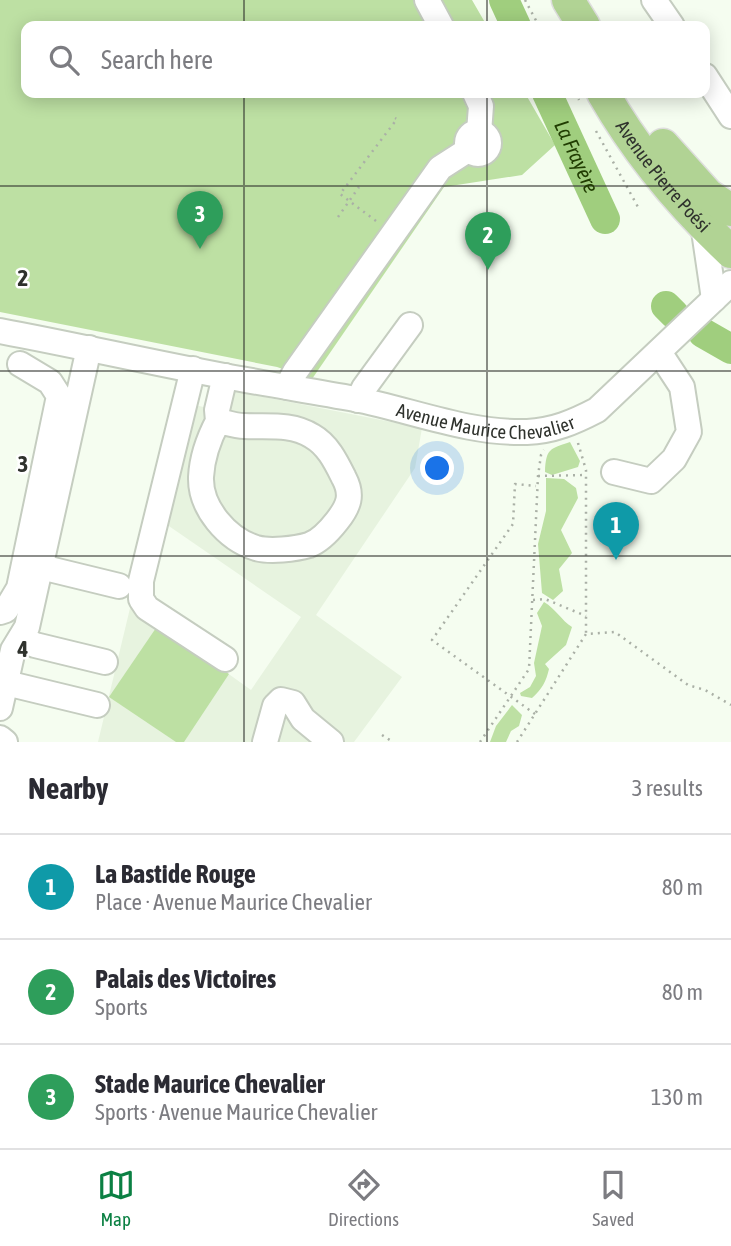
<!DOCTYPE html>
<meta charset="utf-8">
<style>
body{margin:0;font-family:"Asap Condensed",sans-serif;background:#f2f2f3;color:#2b2b33}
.you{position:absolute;left:438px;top:469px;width:24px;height:24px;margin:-18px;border:5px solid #fff;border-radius:50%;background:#1a73e8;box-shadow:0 0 0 10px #1a73e833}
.badge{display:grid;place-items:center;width:46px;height:46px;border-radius:50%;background:#0b8043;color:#fff;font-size:23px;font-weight:700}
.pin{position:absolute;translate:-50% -58px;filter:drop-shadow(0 2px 4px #0008)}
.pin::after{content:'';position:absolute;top:37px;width:24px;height:21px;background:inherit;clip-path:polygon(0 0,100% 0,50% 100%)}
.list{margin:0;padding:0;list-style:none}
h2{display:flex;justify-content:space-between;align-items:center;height:91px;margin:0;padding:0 28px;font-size:30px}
h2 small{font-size:23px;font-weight:400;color:#7c7c81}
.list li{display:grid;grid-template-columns:46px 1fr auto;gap:21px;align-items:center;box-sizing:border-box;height:105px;padding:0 28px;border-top:2px solid #e1e1e2}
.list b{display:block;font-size:26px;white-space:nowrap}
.list p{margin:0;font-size:23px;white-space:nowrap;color:#7c7c81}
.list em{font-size:23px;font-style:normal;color:#7c7c81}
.icon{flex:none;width:38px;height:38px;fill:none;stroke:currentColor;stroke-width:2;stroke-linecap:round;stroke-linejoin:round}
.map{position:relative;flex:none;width:731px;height:742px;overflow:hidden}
.search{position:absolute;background:#fff;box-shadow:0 4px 18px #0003;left:21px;right:21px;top:21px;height:77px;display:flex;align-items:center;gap:18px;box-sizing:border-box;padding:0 24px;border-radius:14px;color:#7c7c81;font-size:26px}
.sheet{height:406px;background:#fff}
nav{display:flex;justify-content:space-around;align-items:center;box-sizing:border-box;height:98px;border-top:2px solid #e1e1e2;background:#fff;font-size:19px;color:#7c7c81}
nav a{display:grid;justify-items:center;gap:4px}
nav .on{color:#0b8043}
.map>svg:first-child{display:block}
.built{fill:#e7f3df}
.green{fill:#bde0a3}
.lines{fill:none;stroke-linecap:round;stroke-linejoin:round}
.river{stroke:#a0ce7e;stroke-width:30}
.minor-casing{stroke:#c5cdc0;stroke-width:28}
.major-casing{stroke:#dededd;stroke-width:35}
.path{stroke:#aab0a6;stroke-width:2.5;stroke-dasharray:2 5;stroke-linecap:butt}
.minor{stroke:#fff;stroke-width:24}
.major{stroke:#b1d394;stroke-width:32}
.grid{fill:none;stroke:#2f322d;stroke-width:2;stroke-opacity:0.55}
.labels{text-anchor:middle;stroke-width:5;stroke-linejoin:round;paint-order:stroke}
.street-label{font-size:19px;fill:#2f322d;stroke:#fff}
.water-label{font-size:21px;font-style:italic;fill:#213d02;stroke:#fff}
.grid-label{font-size:23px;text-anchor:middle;font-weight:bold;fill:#2f322d;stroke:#fff;stroke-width:5;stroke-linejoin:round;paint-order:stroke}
</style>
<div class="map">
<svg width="731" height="742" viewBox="0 0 731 742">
<rect width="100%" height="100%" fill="#f5fdf0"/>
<polygon class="built" points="233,391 422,428 415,468 316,615 402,677 354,742 98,742 131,604 251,690 301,617 163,522 190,404 217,410"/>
<g class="green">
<polygon points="0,0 472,0 487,26 26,26 26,93 525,93 555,145 522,175 444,187 312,379 277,367 0,312"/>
<path d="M570 442 580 461 578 467 552 475 545 472C546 448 550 449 570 442Z"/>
<polygon points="546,478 564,479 576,488 578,498 561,530 572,553 559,569 563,591 553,600 542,593 538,544 546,511"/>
<path d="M544 602C556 609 561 620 572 627L566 645 545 664 549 669C546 682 542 689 532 698L521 696 520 693 530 687 536 676 534 663 542 626 537 613Z"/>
<polygon points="158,625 229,674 184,742 176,742 109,697"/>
<polygon points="512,705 522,715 519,726 511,731 506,742 490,742 496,726"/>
</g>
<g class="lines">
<g class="river">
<polyline points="504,0 516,26"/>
<path id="s1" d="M547 93 605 219"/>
<polyline points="666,306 674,314"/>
<polyline points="703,333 731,349"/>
</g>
<defs>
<g id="minor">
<polyline points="427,0 441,26"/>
<polyline points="654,0 672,26"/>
<polyline points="705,76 731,116"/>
<polyline points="475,93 481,106 479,132"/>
<circle cx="478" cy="143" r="11"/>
<polyline points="703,224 714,299"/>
<path id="s2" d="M0 331C75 345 149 362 224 376 267 384 311 391 355 399 411 410 469 434 527 432 553 431 574 422 597 410L731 283"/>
<polyline points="193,369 141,581 141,599 147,608 225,659"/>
<polyline points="287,387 295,372 440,168 468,150"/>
<polyline points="358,400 364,388 410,325"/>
<path d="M218 421C209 438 202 457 201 477 200 508 227 539 256 548 270 552 295 549 309 545 320 541 330 530 337 521 349 506 353 495 344 478 336 462 328 445 312 436 292 423 267 427 244 426 236 426 227 423 218 421L217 410 225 376"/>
<polyline points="614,472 651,481 674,459 689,432 682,387 659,352"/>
<polyline points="41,567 119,586"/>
<polyline points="0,612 6,610 19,588 59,396 50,382 20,364"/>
<polyline points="21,638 35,645 105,662"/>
<polyline points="6,683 97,705"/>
<polyline points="0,708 13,650 27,627 89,348"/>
<polyline points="0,738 5,742"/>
<polyline points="265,742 275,706 281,700 293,703 303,719 331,742"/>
</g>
<g id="major">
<polyline points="568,0 584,26"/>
<path id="s3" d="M603 93C636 151 682 206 731 252"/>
<polyline points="663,145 708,195 731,210"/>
</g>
</defs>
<use href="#minor" class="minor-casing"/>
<use href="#major" class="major-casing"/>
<g class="path">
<polyline points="525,0 539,26"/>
<polyline points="575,93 579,100"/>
<polyline points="596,131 638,207"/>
<polyline points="338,217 359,187"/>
<polyline points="376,221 340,194 397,119 395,118"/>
<polyline points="578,443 586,470 586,634"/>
<polyline points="538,476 586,475"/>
<polyline points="533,600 545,599 586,616"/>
<polyline points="535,714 432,640 513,524 515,484 536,486"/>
<polyline points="382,735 393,742"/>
<polyline points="480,742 529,669 538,476 541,455 544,450"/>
<polyline points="517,742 586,634 615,632 688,685 705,690 731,705"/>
</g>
<use href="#minor" class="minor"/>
<use href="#major" class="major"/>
</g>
<path class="grid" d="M244 0V26M487 0V26M244 93V742M487 93V742M0 186H731M0 371H731M0 556H731"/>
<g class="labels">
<g class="street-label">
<text dy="7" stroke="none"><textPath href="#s3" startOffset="103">Avenue Pierre Poési</textPath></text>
<text dy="7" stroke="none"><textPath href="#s2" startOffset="495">Avenue Maurice Chevalier</textPath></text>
</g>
<g class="water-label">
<text dy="7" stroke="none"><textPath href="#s1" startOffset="70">La Frayère</textPath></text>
</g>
</g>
<g class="grid-label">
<text x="23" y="286">2</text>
<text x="23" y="472">3</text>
<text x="23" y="657">4</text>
</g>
</svg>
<div class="you"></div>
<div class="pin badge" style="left:616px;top:560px;background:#0f9aa8">1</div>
<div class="pin badge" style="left:488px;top:270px;background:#2e9e5b">2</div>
<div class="pin badge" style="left:200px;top:249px;background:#2e9e5b">3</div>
<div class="search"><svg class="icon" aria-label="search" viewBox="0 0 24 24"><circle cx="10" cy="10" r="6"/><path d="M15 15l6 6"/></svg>Search here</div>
</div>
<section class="sheet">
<h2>Nearby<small>3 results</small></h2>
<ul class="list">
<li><span class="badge" style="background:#0f9aa8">1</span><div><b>La Bastide Rouge</b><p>Place · Avenue Maurice Chevalier</p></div><em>80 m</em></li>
<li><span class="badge" style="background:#2e9e5b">2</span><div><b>Palais des Victoires</b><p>Sports</p></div><em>80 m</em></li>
<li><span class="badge" style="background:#2e9e5b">3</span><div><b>Stade Maurice Chevalier</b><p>Sports · Avenue Maurice Chevalier</p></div><em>130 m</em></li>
</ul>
</section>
<nav>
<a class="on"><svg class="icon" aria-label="map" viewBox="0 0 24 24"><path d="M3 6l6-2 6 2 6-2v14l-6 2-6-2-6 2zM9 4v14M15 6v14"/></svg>Map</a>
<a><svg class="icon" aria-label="directions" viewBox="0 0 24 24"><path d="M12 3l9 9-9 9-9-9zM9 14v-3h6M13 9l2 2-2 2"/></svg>Directions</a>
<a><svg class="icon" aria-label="saved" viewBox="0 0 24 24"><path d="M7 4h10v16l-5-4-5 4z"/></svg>Saved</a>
</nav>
